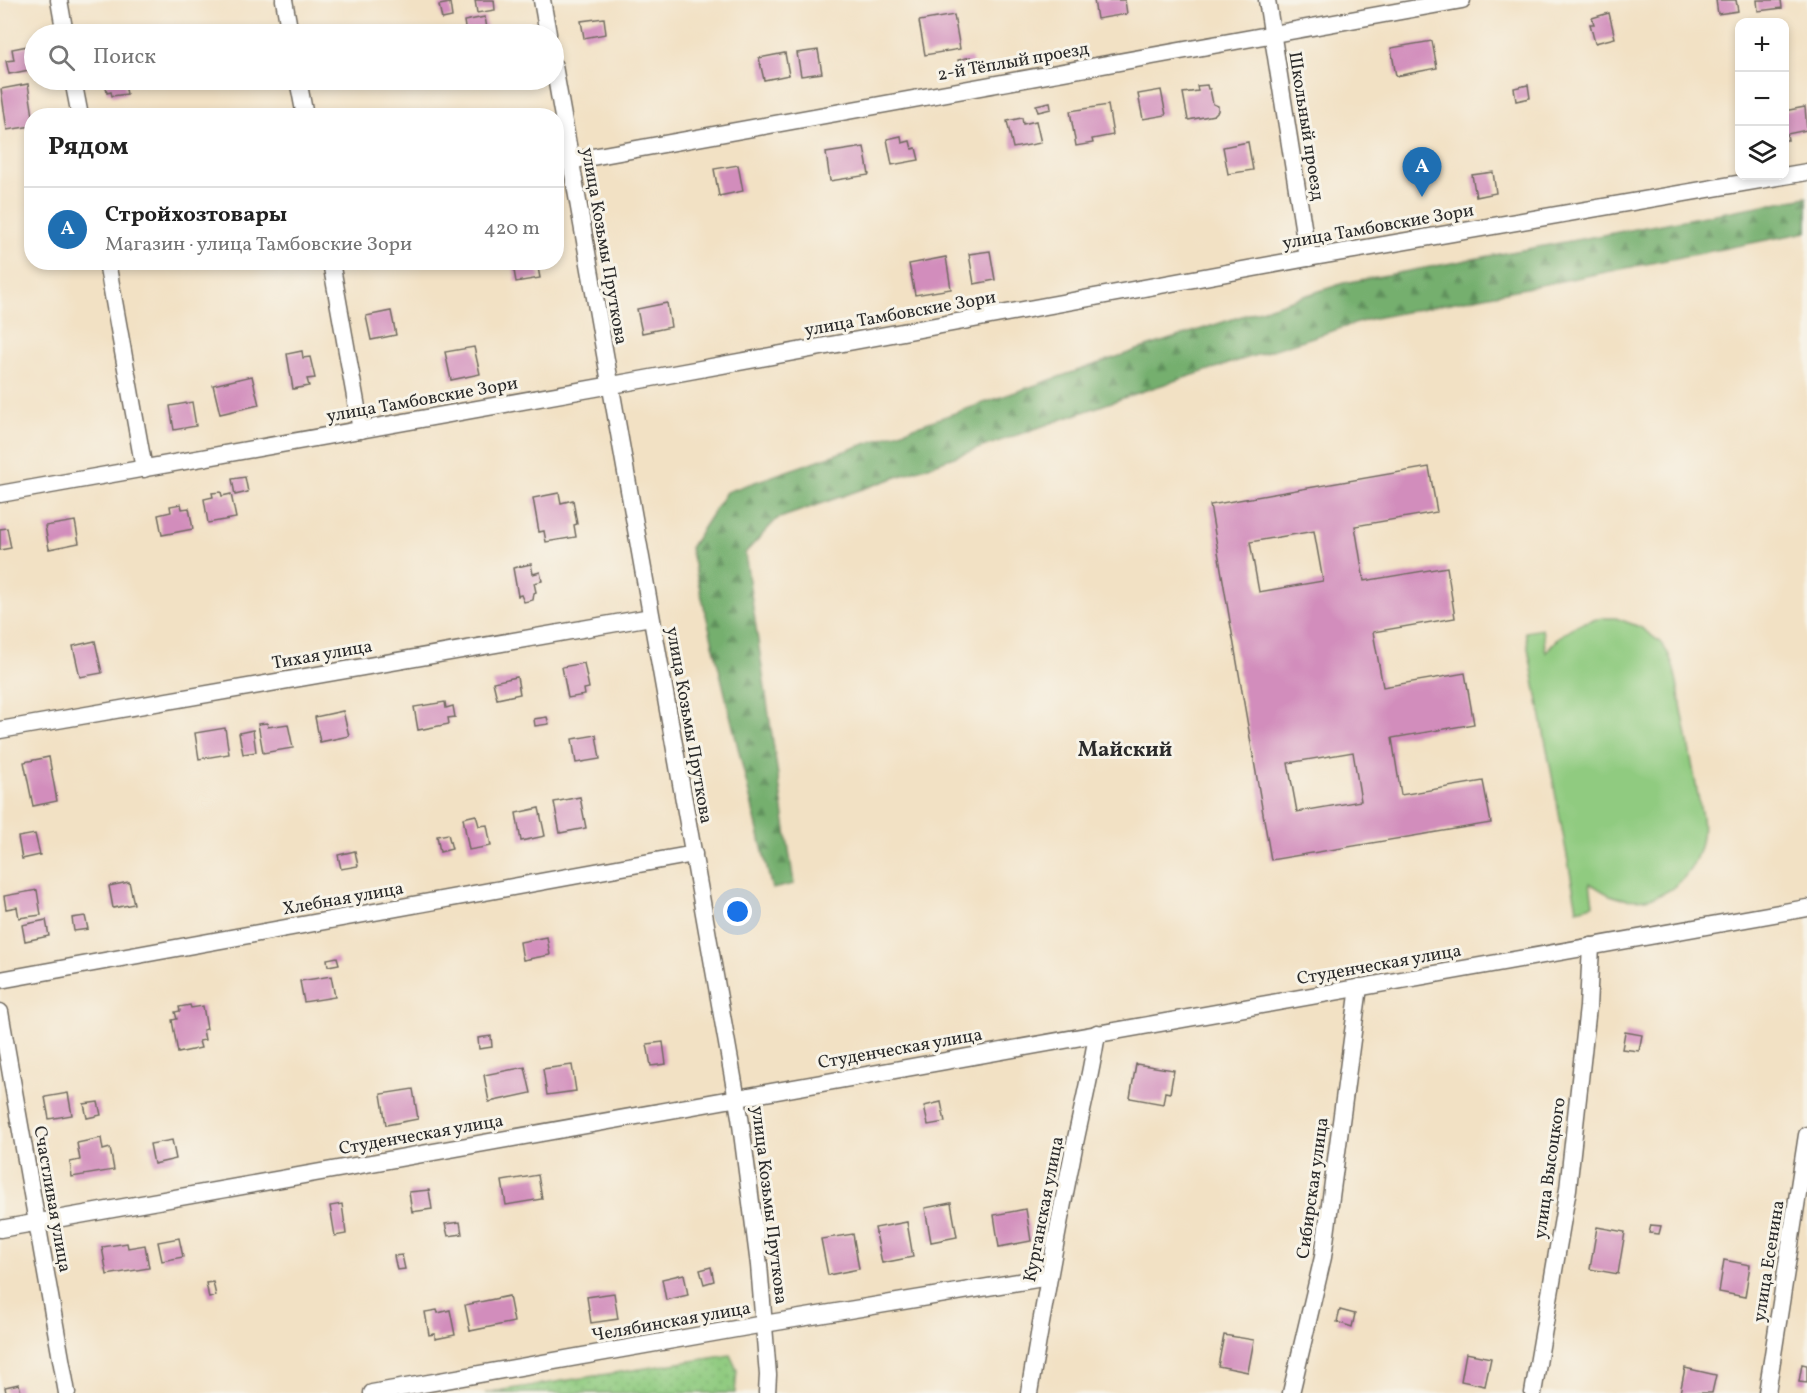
<!DOCTYPE html>
<html lang="ru">
<meta charset="utf-8">
<style>
body{margin:0;font-family:Vollkorn,serif;background:#f2f2f2;color:#222}
.controls{position:absolute;right:18px;top:18px;display:grid;overflow:hidden;border-radius:12px;box-shadow:0 3px 9px #0003}
.controls button{width:54px;height:54px;display:grid;place-items:center;padding:0;border:0;border-bottom:2px solid #e0e0e0;background:#fff;color:#222;font:30px sans-serif}
.you{position:absolute;left:738px;top:912px;width:21px;height:21px;margin:-15px;border:4px solid #fff;border-radius:50%;background:#1a73e8;box-shadow:0 0 0 9px #1a73e833}
.badge{display:grid;place-items:center;width:39px;height:39px;border-radius:50%;background:#1f6fb2;color:#fff;font-size:20px;font-weight:700}
.pin{position:absolute;translate:-50% -50px;filter:drop-shadow(0 2px 3px #0008)}
.pin::after{content:'';position:absolute;top:32px;width:21px;height:18px;background:inherit;clip-path:polygon(0 0,100% 0,50% 100%)}
.list{margin:0;padding:0;list-style:none}
h2{display:flex;justify-content:space-between;align-items:center;height:78px;margin:0;padding:0 24px;font-size:26px}
h2 small{font-size:20px;font-weight:400;color:#767676}
.list li{display:grid;grid-template-columns:39px 1fr auto;gap:18px;align-items:center;box-sizing:border-box;height:84px;padding:0 24px;border-top:2px solid #e0e0e0}
.list b{display:block;font-size:22px;white-space:nowrap}
.list p{margin:0;font-size:20px;white-space:nowrap;color:#767676}
.list em{font-size:20px;font-style:normal;color:#767676}
.icon{flex:none;width:33px;height:33px;fill:none;stroke:currentColor;stroke-width:2;stroke-linecap:round;stroke-linejoin:round}
.map{position:relative;flex:none;width:1807px;height:1393px;overflow:hidden}
.search{position:absolute;background:#fff;box-shadow:0 3px 9px #0003;left:24px;top:24px;width:540px;height:66px;display:flex;align-items:center;gap:15px;box-sizing:border-box;padding:0 21px;border-radius:33px;color:#767676;font-size:22px}
.panel{position:absolute;background:#fff;box-shadow:0 3px 9px #0003;left:24px;top:108px;width:540px;height:162px;border-radius:24px}
.map>svg:first-child{display:block}
.grass{fill:url(#grass-dots);stroke:#5e7b56;stroke-width:1.5}
.forest{fill:url(#forest-firs);stroke:#506d4c;stroke-width:1.5}
.pitch{fill:#90cb80;stroke:#5e7b56;stroke-width:1.5}
.building{fill:#d28dbc;fill-rule:evenodd}
.lines{fill:none;stroke-linecap:round;stroke-linejoin:round}
.street-casing{stroke:#716b61;stroke-width:19}
.street{stroke:#fff;stroke-width:16}
.labels{text-anchor:middle;stroke-width:6;stroke-linejoin:round;paint-order:stroke}
.street-label{font-size:18px;fill:#2b2b2b;stroke:#f7f3e8}
.quarter-label{font-size:21px;font-weight:bold;fill:#2b2b2b;stroke:#f7f3e8}
</style>
<div class="map">
<svg width="1807" height="1393" viewBox="0 0 1807 1393">
<defs>
<pattern id="grass-dots" width="8" height="8" patternUnits="userSpaceOnUse" patternTransform="scale(1.5)"><rect width="8" height="8" fill="#90cb80"/><path d="M2 2h.1M6 6h.1" fill="none" stroke="#7cae6f" stroke-width="1.8" stroke-linecap="round"/></pattern>
<pattern id="forest-firs" width="22" height="20" patternUnits="userSpaceOnUse" patternTransform="scale(1.5)"><rect width="22" height="20" fill="#74af6e"/><path d="M5 1l3.5 6h-7zM16 11l3.5 6h-7z" fill="#5f8f5b"/></pattern>
</defs>
<rect width="100%" height="100%" fill="#f7f3e8"/>
<filter id="ink" filterUnits="userSpaceOnUse"><feTurbulence type="fractalNoise" baseFrequency=".0167" numOctaves="2"/><feDisplacementMap in="SourceGraphic" scale="12" xChannelSelector="R" yChannelSelector="G"/><feConvolveMatrix kernelMatrix="1 2 1 2 8 2 1 2 1" color-interpolation-filters="sRGB"/></filter>
<filter id="wash" filterUnits="userSpaceOnUse"><feTurbulence type="fractalNoise" baseFrequency=".008" numOctaves="4" result="noise"/><feDisplacementMap in="SourceGraphic" scale="24" xChannelSelector="R" yChannelSelector="G"/><feGaussianBlur stdDeviation="1.35" result="paint"/><feColorMatrix in="noise" values="0 0 0 0 0 0 0 0 0 0 0 0 0 0 0 0 0 1.4 0 .05"/><feComposite in="paint" operator="in"/></filter>
<g filter="url(#wash)">
<rect width="100%" height="100%" fill="#f2e1c4"/>
<polygon class="grass" points="730,1355 737,1370 735,1393 485,1393"/>
<polygon class="forest" points="1807,197 1807,232 1370,319 1146,390 777,519 745,553 794,884 772,889 690,548 726,492 1137,350 1344,283"/>
<path class="pitch" d="M1604 618H1616L1640 627 1660 642 1668 653 1673 665 1676 678 1702 817C1708 869 1664 915 1610 895 1603 892 1596 887 1590 883L1593 905 1577 909 1525 632 1542 629 1546 652C1561 631 1579 621 1604 618Z"/>
<g id="blocks">
<g class="building">
<polygon points="475,0 494,0 495,10 477,13"/>
<polygon points="1094,0 1125,0 1127,14 1097,19"/>
<polygon points="1716,0 1736,0 1738,11 1718,14"/>
<polygon points="1757,0 1781,0 1782,8 1758,11"/>
<polygon points="450,3 452,17 442,19 439,5"/>
<polygon points="1609,13 1615,38 1595,43 1590,24 1594,24 1592,18"/>
<polygon points="954,15 960,49 925,55 919,21"/>
<polygon points="485,17 488,34 466,34 464,21"/>
<polygon points="604,18 606,34 584,38 581,21"/>
<polygon points="1432,41 1437,68 1396,76 1391,48"/>
<polygon points="33,45 34,69 9,74 6,61 14,60 12,49"/>
<polygon points="818,50 822,73 801,76 797,53"/>
<polygon points="785,53 789,75 764,80 759,58"/>
<polygon points="971,57 973,63 959,66 958,60"/>
<polygon points="105,80 124,80 127,94 112,96 111,92 107,93"/>
<polygon points="28,84 33,116 32,116 32,126 7,130 1,89"/>
<polygon points="1207,85 1208,89 1210,89 1213,104 1218,106 1218,111 1214,115 1188,120 1183,93 1198,91 1197,86"/>
<polygon points="1528,85 1530,98 1516,101 1514,88"/>
<polygon points="1161,90 1166,115 1143,119 1138,94"/>
<polygon points="1050,102 1051,109 1038,112 1036,105"/>
<polygon points="1108,105 1113,135 1092,139 1093,143 1076,146 1070,111"/>
<polygon points="1805,107 1807,130 1787,134 1788,140 1784,140 1784,111"/>
<polygon points="1022,118 1023,124 1036,121 1041,143 1013,148 1007,121"/>
<polygon points="901,136 902,143 910,141 912,149 916,148 919,160 892,165 887,139"/>
<polygon points="1248,142 1253,170 1228,174 1223,147"/>
<polygon points="864,147 869,175 830,181 826,153"/>
<polygon points="738,165 743,191 719,196 714,169"/>
<polygon points="1493,172 1496,193 1476,197 1472,175"/>
<polygon points="990,251 995,280 974,284 969,254"/>
<polygon points="946,257 951,289 915,295 909,264"/>
<polygon points="528,262 537,262 540,278 516,282 513,265"/>
<polygon points="667,303 671,327 642,333 637,309"/>
<polygon points="391,311 396,335 371,340 366,316"/>
<polygon points="474,347 480,374 451,380 445,352"/>
<polygon points="302,351 303,358 310,357 315,378 307,379 309,386 293,389 287,354"/>
<polygon points="252,376 259,405 220,414 213,385"/>
<polygon points="192,402 196,426 174,430 170,406"/>
<path d="M1429 467 1437 512 1355 526 1364 581 1447 567 1455 618 1373 632 1383 687 1465 673 1474 724 1392 738 1401 795 1483 781 1491 823 1271 860 1210 505ZM1314 531 1323 581 1259 592 1250 542ZM1353 752 1361 801 1297 812 1288 763Z"/>
<polygon points="245,477 248,492 235,495 232,479"/>
<polygon points="221,492 222,496 231,494 236,518 208,523 204,499 213,497 212,493"/>
<polygon points="559,493 561,503 573,500 577,524 574,525 576,537 546,542 544,531 539,532 533,498"/>
<polygon points="181,504 182,509 189,508 193,529 162,535 158,515 171,512 170,506"/>
<polygon points="75,521 79,543 49,549 45,526"/>
<polygon points="7,528 11,548 0,550 0,529"/>
<polygon points="531,564 533,574 540,572 542,581 534,583 536,592 534,593 533,600 524,602 521,595 518,596 513,568"/>
<polygon points="95,641 102,673 80,677 73,646"/>
<polygon points="584,663 589,688 584,689 585,695 568,698 562,667"/>
<polygon points="517,677 520,694 497,699 493,682"/>
<polygon points="445,702 446,708 453,706 455,717 448,718 449,724 418,730 414,707"/>
<polygon points="343,711 349,736 320,742 315,717"/>
<polygon points="547,717 549,724 535,726 534,719"/>
<polygon points="267,723 268,727 288,724 293,748 263,753 258,724"/>
<polygon points="225,728 229,754 199,759 195,733"/>
<polygon points="253,730 256,752 243,754 239,733"/>
<polygon points="596,735 600,759 576,763 572,739"/>
<polygon points="49,757 57,801 33,806 24,762"/>
<polygon points="580,797 586,828 560,833 554,802"/>
<polygon points="539,808 545,836 521,841 516,813"/>
<polygon points="476,815 479,826 487,825 491,846 469,850 463,818"/>
<polygon points="35,834 40,855 22,859 18,837"/>
<polygon points="448,834 452,849 440,852 437,836"/>
<polygon points="355,851 358,866 341,869 338,855"/>
<polygon points="129,882 134,904 113,908 109,886"/>
<polygon points="37,890 41,915 19,918 17,907 6,909 4,896"/>
<polygon points="85,916 88,929 74,931 72,918"/>
<polygon points="46,920 49,936 25,941 22,925"/>
<polygon points="547,937 550,955 523,960 520,942"/>
<polygon points="337,957 339,964 328,966 327,959"/>
<polygon points="331,976 335,997 304,1002 300,981"/>
<polygon points="190,1005 191,1008 203,1006 207,1029 203,1030 205,1040 199,1041 201,1048 178,1053 172,1020 177,1019 175,1012 180,1011 179,1007"/>
<polygon points="1625,1032 1642,1035 1639,1051 1622,1049"/>
<polygon points="491,1036 492,1047 479,1049 478,1038"/>
<polygon points="663,1042 666,1064 651,1066 647,1044"/>
<polygon points="1136,1064 1174,1070 1170,1093 1165,1092 1163,1104 1130,1098"/>
<polygon points="572,1065 576,1091 547,1095 543,1069"/>
<polygon points="525,1067 531,1093 489,1102 484,1075"/>
<polygon points="413,1089 418,1119 386,1125 381,1094"/>
<polygon points="68,1093 72,1115 49,1119 45,1097"/>
<polygon points="98,1102 101,1115 87,1118 84,1104"/>
<polygon points="941,1102 945,1122 928,1125 924,1106"/>
<polygon points="101,1138 103,1150 110,1148 114,1170 72,1177 70,1162 80,1160 77,1143"/>
<polygon points="172,1140 176,1159 154,1164 150,1144"/>
<polygon points="538,1175 542,1199 506,1205 502,1181"/>
<polygon points="429,1190 432,1209 412,1212 409,1192"/>
<polygon points="951,1203 957,1237 931,1242 925,1208"/>
<polygon points="342,1204 346,1234 335,1236 330,1206"/>
<polygon points="1026,1209 1031,1241 999,1247 994,1215"/>
<polygon points="460,1222 462,1234 448,1236 445,1224"/>
<polygon points="907,1222 913,1257 882,1263 875,1228"/>
<polygon points="1651,1225 1661,1226 1659,1234 1649,1233"/>
<polygon points="1597,1227 1625,1232 1618,1274 1590,1269"/>
<polygon points="853,1234 859,1269 828,1275 821,1239"/>
<polygon points="179,1238 183,1257 162,1261 158,1242"/>
<polygon points="127,1243 128,1248 145,1245 149,1268 107,1275 102,1247"/>
<polygon points="402,1255 405,1269 397,1270 394,1256"/>
<polygon points="1724,1260 1750,1265 1745,1297 1719,1292"/>
<polygon points="711,1267 714,1281 704,1284 700,1270"/>
<polygon points="684,1274 688,1295 666,1300 662,1279"/>
<polygon points="213,1282 216,1296 209,1298 206,1283"/>
<polygon points="614,1293 618,1319 591,1323 587,1297"/>
<polygon points="509,1296 514,1322 470,1331 465,1305"/>
<polygon points="437,1310 438,1313 450,1310 455,1335 435,1339 435,1334 429,1335 425,1312"/>
<polygon points="1340,1310 1355,1314 1352,1327 1337,1322"/>
<polygon points="1224,1335 1254,1340 1248,1372 1218,1366"/>
<polygon points="1466,1353 1491,1358 1485,1386 1461,1381"/>
<polygon points="1802,1364 1807,1365 1807,1383 1799,1382"/>
<polygon points="1685,1368 1716,1375 1712,1393 1680,1393"/>
<polygon points="19,1384 21,1393 6,1393 5,1387"/>
</g>
</g>
</g>
<g filter="url(#ink)">
<use href="#blocks" fill-opacity="0" stroke="#716b61" stroke-width="1.5"/>
<g class="lines">
<defs>
<g id="street">
<polyline points="59,0 65,34"/>
<polyline points="284,0 290,34"/>
<polyline points="542,0 548,34"/>
<polyline points="1267,0 1308,258"/>
<polyline points="554,66 740,1117 759,1265 768,1375 767,1393"/>
<polyline points="73,80 80,116"/>
<polyline points="298,80 305,116"/>
<polyline points="570,161 1462,0"/>
<polyline points="107,262 144,469"/>
<polyline points="331,262 361,430"/>
<polyline points="0,494 640,380 1308,258 1807,172"/>
<polyline points="0,730 651,617"/>
<polyline points="0,980 694,854"/>
<polyline points="0,1012 67,1393"/>
<polyline points="0,1229 1807,908"/>
<polyline points="372,1393 764,1324 1049,1277"/>
<path d="M1029 1393C1042 1316 1055 1240 1071 1163 1079 1120 1091 1077 1097 1033"/>
<polyline points="1291,1393 1323,1257 1359,987"/>
<polyline points="1533,1393 1568,1189 1588,1007 1591,946"/>
<polyline points="1767,1393 1807,1135"/>
</g>
</defs>
<use href="#street" class="street-casing"/>
<use href="#street" class="street"/>
</g>
</g>
<g class="labels">
<g class="street-label">
<text transform="translate(1013 61) rotate(-10)" y="6">2-й Тёплый проезд</text>
<text transform="translate(1307 126) rotate(81)" y="6">Школьный проезд</text>
<text transform="translate(1378 226) rotate(-10)" y="6">улица Тамбовские Зори</text>
<text transform="translate(605 246) rotate(80)" y="6">улица Козьмы Пруткова</text>
<text transform="translate(900 313) rotate(-10)" y="6">улица Тамбовские Зори</text>
<text transform="translate(422 399) rotate(-10)" y="6">улица Тамбовские Зори</text>
<text transform="translate(322 654) rotate(-10)" y="6">Тихая улица</text>
<text transform="translate(690 725) rotate(80)" y="6">улица Козьмы Пруткова</text>
<text transform="translate(343 898) rotate(-10)" y="6">Хлебная улица</text>
<text transform="translate(1379 964) rotate(-10)" y="6">Студенческая улица</text>
<text transform="translate(900 1048) rotate(-10)" y="6">Студенческая улица</text>
<text transform="translate(421 1134) rotate(-10)" y="6">Студенческая улица</text>
<text transform="translate(1549 1168) rotate(-82)" y="6">улица Высоцкого</text>
<text transform="translate(1312 1188) rotate(-82)" y="6">Сибирская улица</text>
<text transform="translate(53 1199) rotate(80)" y="6">Счастливая улица</text>
<text transform="translate(770 1205) rotate(83)" y="6">улица Козьмы Пруткова</text>
<text transform="translate(1043 1209) rotate(-79)" y="6">Курганская улица</text>
<text transform="translate(1768 1261) rotate(-81)" y="6">улица Есенина</text>
<text transform="translate(671 1321) rotate(-10)" y="6">Челябинская улица</text>
</g>
<g class="quarter-label">
<text x="1125" y="756">Майский</text>
</g>
</g>
</svg>
<div class="controls">
<button>+</button>
<button>−</button>
<button><svg class="icon" aria-label="layers" viewBox="0 0 24 24"><path d="M12 4l9 5-9 5-9-5zM3 14l9 5 9-5"/></svg></button>
</div>
<div class="you"></div>
<div class="pin badge" style="left:1422px;top:197px">A</div>
<div class="search"><svg class="icon" aria-label="search" viewBox="0 0 24 24"><circle cx="10" cy="10" r="6"/><path d="M15 15l6 6"/></svg>Поиск</div>
<section class="panel">
<h2>Рядом<small></small></h2>
<ul class="list">
<li><span class="badge">A</span><div><b>Стройхозтовары</b><p>Магазин · улица Тамбовские Зори</p></div><em>420 m</em></li>
</ul>
</section>
</div>
